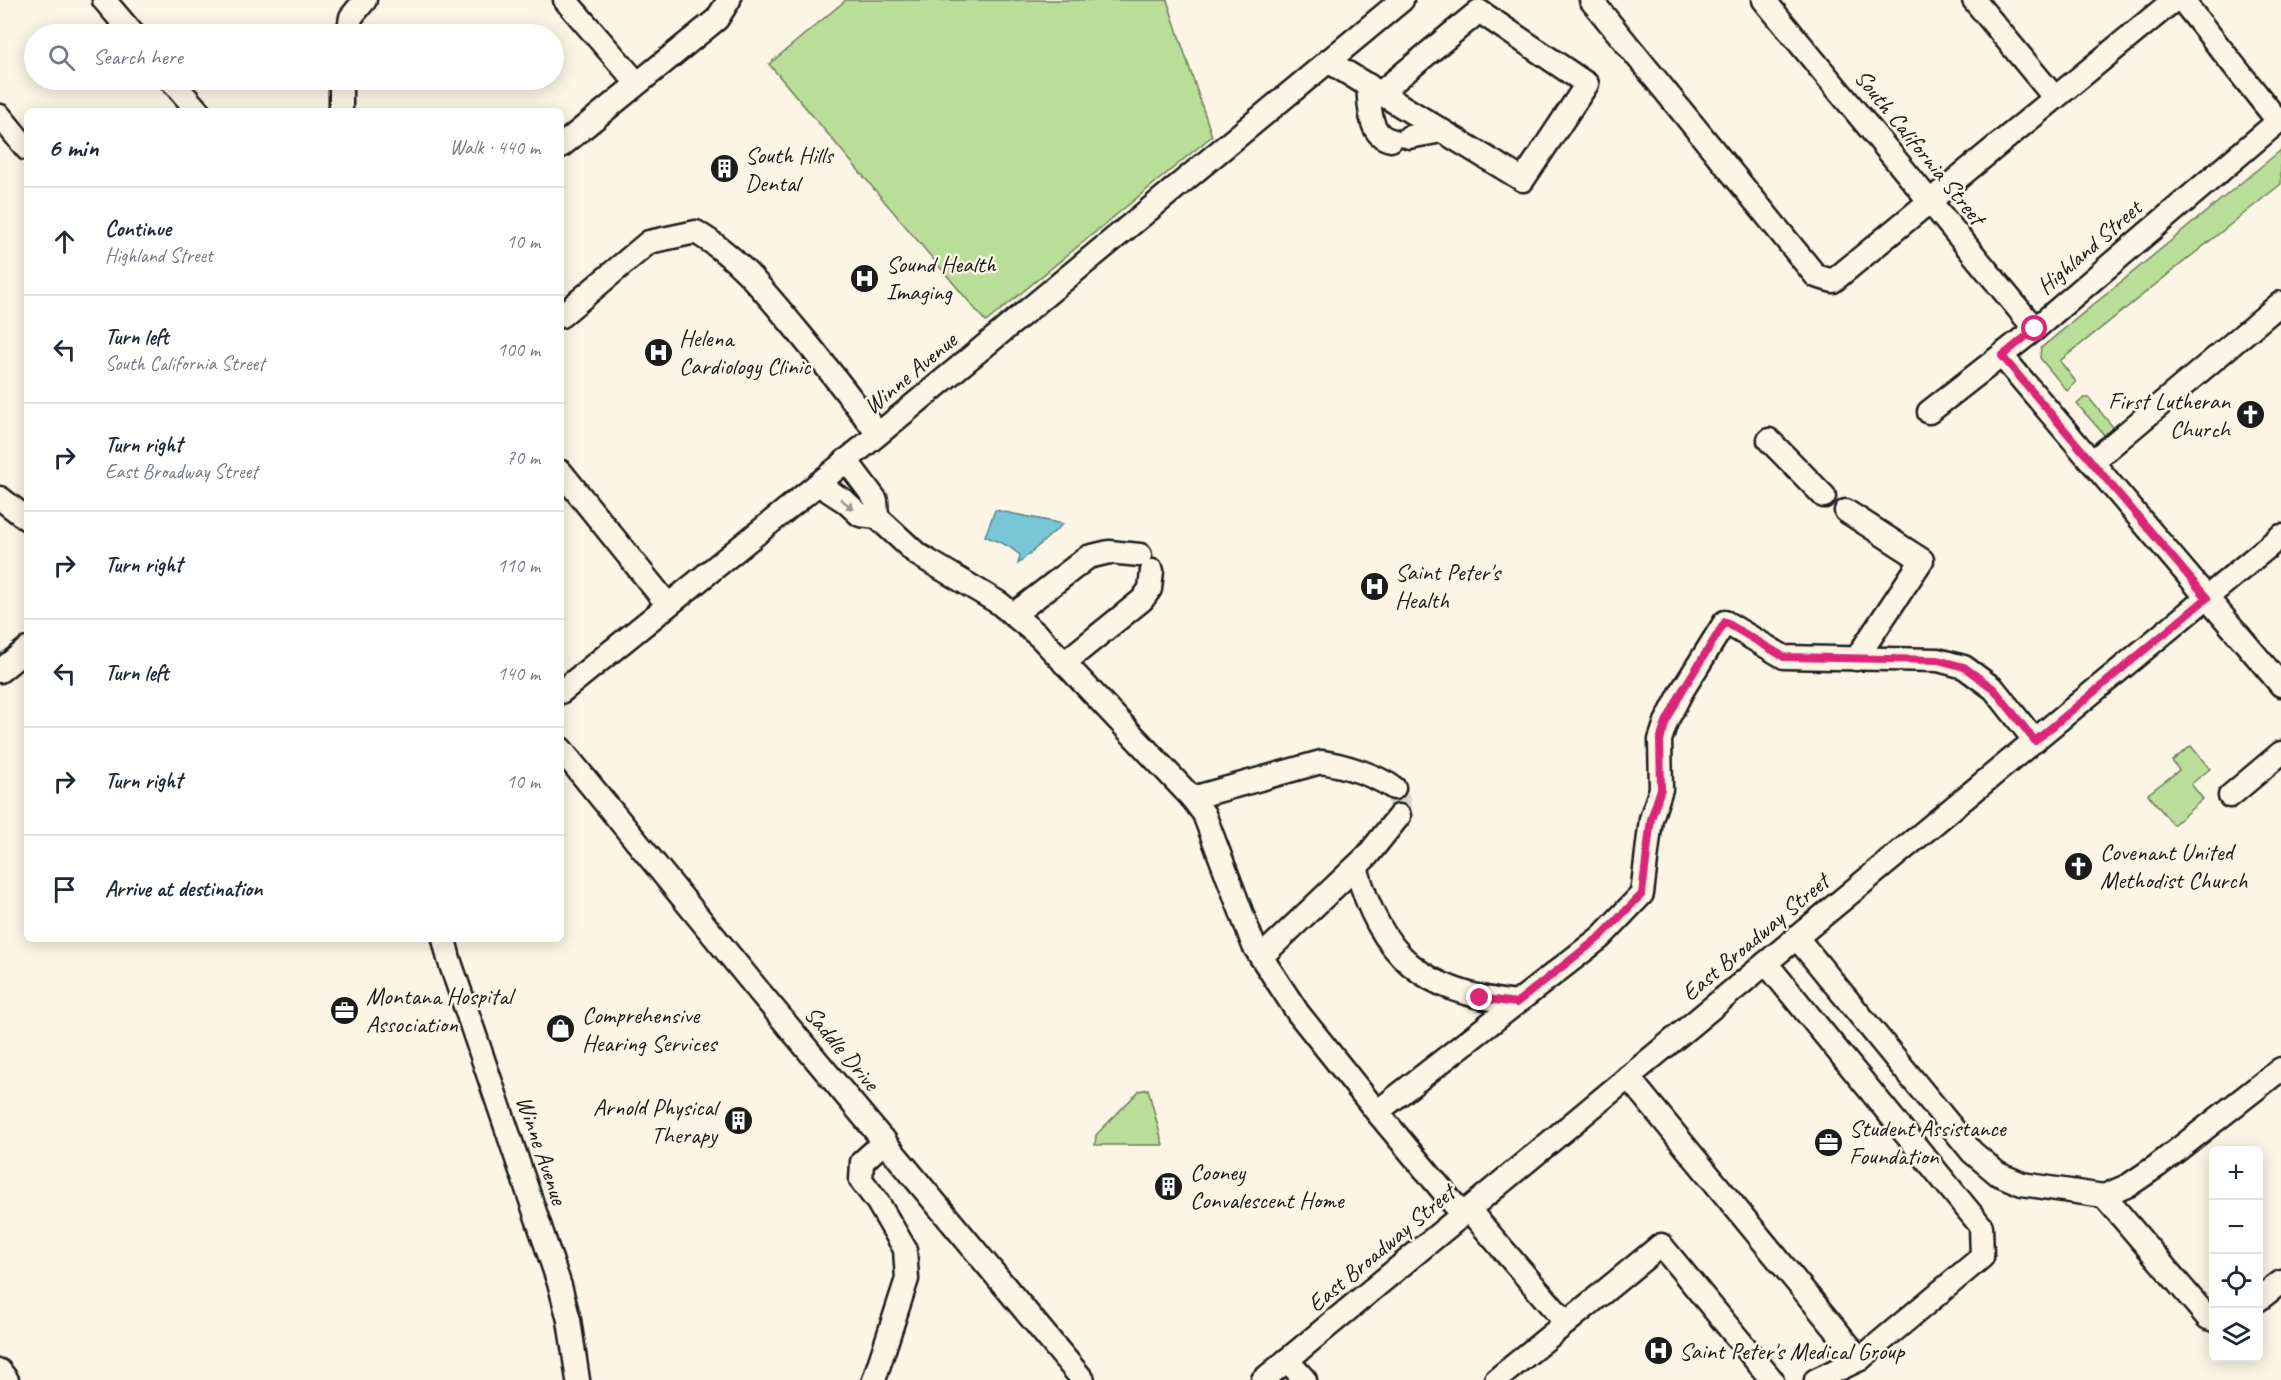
<!DOCTYPE html>
<meta charset="utf-8">
<style>
body{margin:0;font-family:Caveat,sans-serif;background:#f6f6f7;color:#1f2937}
.controls{position:absolute;right:18px;bottom:18px;display:grid;overflow:hidden;border-radius:9px;box-shadow:0 3px 15px #0003}
.controls button{width:54px;height:54px;display:grid;place-items:center;padding:0;border:0;border-bottom:2px solid #e0e1e3;background:#fff;color:#1f2937;font:30px sans-serif}
.stop{position:absolute;width:18px;height:18px;margin:-14px;border:4px solid #db2777;border-radius:50%;background:#fff}
.stop.end{background:#db2777;border-color:#fff;box-shadow:0 2px 6px #0008}
.list{margin:0;padding:0;list-style:none}
h2{display:flex;justify-content:space-between;align-items:center;height:78px;margin:0;padding:0 24px;font-size:26px}
h2 small{font-size:20px;font-weight:400;color:#747a83}
.list li{display:grid;grid-template-columns:39px 1fr auto;gap:18px;align-items:center;box-sizing:border-box;height:108px;padding:0 24px;border-top:2px solid #e0e1e3}
.list b{display:block;font-size:22px;white-space:nowrap}
.list p{margin:0;font-size:20px;white-space:nowrap;color:#747a83}
.list em{font-size:20px;font-style:normal;color:#747a83}
.icon{flex:none;width:33px;height:33px;fill:none;stroke:currentColor;stroke-width:2;stroke-linecap:round;stroke-linejoin:round}
.map{position:relative;flex:none;width:2281px;height:1380px;overflow:hidden}
.search{position:absolute;background:#fff;box-shadow:0 3px 15px #0003;left:24px;top:24px;width:540px;height:66px;display:flex;align-items:center;gap:15px;box-sizing:border-box;padding:0 21px;border-radius:33px;color:#747a83;font-size:22px}
.panel{position:absolute;background:#fff;box-shadow:0 3px 15px #0003;left:24px;top:108px;width:540px;height:834px;border-radius:9px}
.map>svg:first-child{display:block}
.green{fill:#b9de98;stroke:#6a7d5a;stroke-width:1.5}
.water{fill:#79c7d6;stroke:#54838c;stroke-width:1.5}
.lines{fill:none;stroke-linecap:round;stroke-linejoin:round}
.minor-tunnel{stroke:#dad4c7;stroke-width:22;stroke-dasharray:22 11;stroke-linecap:butt}
.minor-casing{stroke:#1c1c1c;stroke-width:27}
.minor{stroke:#fcf5e5;stroke-width:22}
.oneway{fill:#97938b}
.route{stroke:#db2777;stroke-width:8}
.labels{text-anchor:middle;stroke-width:5;stroke-linejoin:round;paint-order:stroke}
.street-label{font-size:24px;fill:#1c1c1c;stroke:#fcf5e5}
.poi-label{font-size:24px;fill:#1c1c1c;stroke:#fcf5e5;text-anchor:start}
</style>
<div class="map">
<svg width="2281" height="1380" viewBox="0 0 2281 1380">
<rect width="100%" height="100%" fill="#fcf5e5"/>
<filter id="ink" filterUnits="userSpaceOnUse"><feTurbulence type="fractalNoise" baseFrequency=".0167" numOctaves="2"/><feDisplacementMap in="SourceGraphic" scale="12" xChannelSelector="R" yChannelSelector="G"/><feConvolveMatrix kernelMatrix="1 2 1 2 8 2 1 2 1" color-interpolation-filters="sRGB"/></filter>
<g filter="url(#ink)">
<g class="green">
<polygon points="846,0 1167,0 1212,136 986,322 769,64"/>
<polygon points="2281,150 2281,184 2060,361 2076,382 2067,391 2040,358 2041,348"/>
<polygon points="2084,398 2089,398 2113,427 2114,430 2107,438 2077,404"/>
<polygon points="2191,746 2210,769 2191,784 2203,799 2173,825 2148,794 2179,770 2172,761"/>
<polygon points="1148,1089 1163,1145 1095,1145 1096,1135 1139,1091"/>
</g>
<polygon class="water" points="995,510 1063,524 1018,564 1020,555 1008,546 985,536"/>
<g class="lines">
<polyline class="minor-tunnel" points="1394,788 1400,802 1399,816"/>
<defs>
<g id="minor">
<polyline points="104,0 133,34"/>
<polyline points="565,0 637,83"/>
<polyline points="1591,0 1816,276 1833,281 2174,0"/>
<polyline points="1764,0 2035,329"/>
<polyline points="1974,0 2055,98"/>
<polyline points="2182,0 2278,121"/>
<polyline points="348,34 351,17 365,0"/>
<polyline points="1328,61 1380,93 1523,180 1587,84 1479,11 1380,93"/>
<polyline points="171,80 198,111"/>
<path d="M1368 85C1370 105 1368 136 1391 140"/>
<polyline points="341,111 341,80"/>
<polyline points="0,116 27,149"/>
<polyline points="1409,137 1442,131"/>
<polyline points="561,146 717,19 729,0"/>
<path d="M561 316 649 242 696 232C739 258 763 290 795 328 824 363 851 398 878 434"/>
<polyline points="2002,356 2281,685"/>
<polyline points="1929,412 2035,329 2281,119"/>
<polyline points="1769,440 1824,496"/>
<polyline points="846,460 876,500 877,517"/>
<polyline points="2092,462 2281,303"/>
<polyline points="561,472 668,605"/>
<polyline points="818,484 846,502 860,515 877,517 917,554 999,603 1040,637 1192,798 1204,814 1254,946 1298,1013 1377,1112 1601,937 1642,894 1651,819 1661,789 1660,740 1666,722 1682,691 1725,622 1784,657 1938,660 1964,667 1994,689 2035,741"/>
<polyline points="0,498 27,519"/>
<polyline points="1846,511 1922,560 1856,659"/>
<polyline points="1013,615 1088,557 1109,552 1140,555"/>
<polyline points="1064,663 1142,600 1150,589 1152,571"/>
<polyline points="0,671 27,649"/>
<polyline points="561,692 818,484 1402,0"/>
<polyline points="561,749 758,990 1083,1380"/>
<polyline points="2230,796 2281,753"/>
<path d="M1192 798 1321 762C1344 765 1375 775 1394 788"/>
<path d="M1356 867C1381 957 1423 992 1516 1003"/>
<polyline points="1797,938 1972,1152 1998,1174 2022,1184 2104,1196"/>
<polyline points="444,939 449,959 560,1286 569,1320 578,1380"/>
<polyline points="1261,957 1367,856 1399,816"/>
<polyline points="1628,1077 1860,1359 1982,1257 1981,1226 1766,963"/>
<polyline points="1377,1112 1463,1215"/>
<polyline points="1469,1210 1566,1323 1496,1380"/>
<polyline points="2258,1300 2281,1282"/>
<polyline points="2214,1320 2208,1318 2104,1196 2129,1185 2157,1166 2281,1069"/>
<polyline points="1566,1323 1661,1245 1772,1380"/>
<polyline points="1287,1360 1305,1380"/>
<polyline points="0,1371 7,1380"/>
<polyline points="874,1380 907,1279 905,1249 877,1201 861,1180 862,1162 885,1141"/>
<polyline points="1263,1380 2281,536"/>
<polyline points="1816,1380 1860,1359"/>
</g>
</defs>
<use href="#minor" class="minor-casing"/>
<use href="#minor" class="minor"/>
</g>
<defs><path id="oneway-solid" d="M-6-.8H1V-3.2L6.5 0L1 3.2V.8H-6Z" transform="scale(1.5)"/></defs>
<use class="oneway" href="#oneway-solid" transform="translate(847 504) rotate(38)"/>
</g>
<g class="lines" filter="url(#ink)">
<polyline class="route" points="1480,998 1516,1003 1601,936 1642,894 1651,819 1661,789 1660,740 1666,722 1682,691 1725,622 1784,657 1938,660 1964,667 1994,689 2035,741 2207,598 2002,356 2035,329"/>
</g>
<defs>
<symbol id="building-disc" viewBox="-11 -11 22 22"><circle r="9.5" fill="#1c1c1c" stroke="#fcf5e5"/><path d="M-4-6H4V6H1V3H-1V6H-4ZM-2.5-4.3h1.7v1.8h-1.7ZM.8-4.3h1.7v1.8H.8ZM-2.5-1h1.7V.8h-1.7ZM.8-1h1.7V.8H.8Z" fill="#fff"/></symbol>
<symbol id="hospital-disc" viewBox="-11 -11 22 22"><circle r="9.5" fill="#1c1c1c" stroke="#fcf5e5"/><path d="M-5-5h3v3.5h4V-5h3V5h-3V1.5h-4V5h-3Z" fill="#fff"/></symbol>
<symbol id="church-disc" viewBox="-11 -11 22 22"><circle r="9.5" fill="#1c1c1c" stroke="#fcf5e5"/><path d="M-1.2-6h2.4v3.5h3.3v2.4h-3.3V6h-2.4V-.1h-3.3v-2.4h3.3Z" fill="#fff"/></symbol>
<symbol id="office-disc" viewBox="-11 -11 22 22"><circle r="9.5" fill="#1c1c1c" stroke="#fcf5e5"/><path d="M-6-3h4V-5.5h4V-3h4V5H-6ZM-1-4.5V-3h2v-1.5ZM-6 0V1H6V0Z" fill="#fff"/></symbol>
<symbol id="shop-disc" viewBox="-11 -11 22 22"><circle r="9.5" fill="#1c1c1c" stroke="#fcf5e5"/><path d="M-5-2.5h2.3a2.7 3.5 0 0 1 5.4 0H5L5.5 6h-11ZM-1.5-2.5h3a1.5 2.3 0 0 0-3 0Z" fill="#fff"/></symbol>
</defs>
<g fill-rule="evenodd">
<use href="#building-disc" x="708" y="152" width="33" height="33"/>
<use href="#hospital-disc" x="848" y="262" width="33" height="33"/>
<use href="#hospital-disc" x="642" y="336" width="33" height="33"/>
<use href="#church-disc" x="2234" y="398" width="33" height="33"/>
<use href="#hospital-disc" x="1358" y="570" width="33" height="33"/>
<use href="#church-disc" x="2062" y="850" width="33" height="33"/>
<use href="#office-disc" x="328" y="994" width="33" height="33"/>
<use href="#shop-disc" x="544" y="1012" width="33" height="33"/>
<use href="#building-disc" x="722" y="1104" width="33" height="33"/>
<use href="#office-disc" x="1812" y="1126" width="33" height="33"/>
<use href="#building-disc" x="1152" y="1170" width="33" height="33"/>
<use href="#hospital-disc" x="1642" y="1334" width="33" height="33"/>
</g>
<g class="labels">
<g class="street-label">
<text transform="translate(1920 147) rotate(51)" y="8">South California Street</text>
<text transform="translate(2089 247) rotate(-41)" y="8">Highland Street</text>
<text transform="translate(910 373) rotate(-40)" y="8">Winne Avenue</text>
<text transform="translate(1755 937) rotate(-40)" y="8">East Broadway Street</text>
<text transform="translate(842 1048) rotate(50)" y="8">Saddle Drive</text>
<text transform="translate(542 1150) rotate(71)" y="8">Winne Avenue</text>
<text transform="translate(1381 1248) rotate(-40)" y="8">East Broadway Street</text>
</g>
<g class="poi-label">
<text x="745" y="163">South Hills<tspan x="745" dy="28">Dental</tspan></text>
<text x="886" y="272">Sound Health<tspan x="886" dy="28">Imaging</tspan></text>
<text x="679" y="346">Helena<tspan x="679" dy="28">Cardiology Clinic</tspan></text>
<text x="2230" y="409" text-anchor="end">First Lutheran<tspan x="2230" dy="28">Church</tspan></text>
<text x="1395" y="580">Saint Peter's<tspan x="1395" dy="28">Health</tspan></text>
<text x="2100" y="860">Covenant United<tspan x="2100" dy="28">Methodist Church</tspan></text>
<text x="366" y="1004">Montana Hospital<tspan x="366" dy="28">Association</tspan></text>
<text x="582" y="1023">Comprehensive<tspan x="582" dy="28">Hearing Services</tspan></text>
<text x="717" y="1115" text-anchor="end">Arnold Physical<tspan x="717" dy="28">Therapy</tspan></text>
<text x="1849" y="1136">Student Assistance<tspan x="1849" dy="28">Foundation</tspan></text>
<text x="1190" y="1180">Cooney<tspan x="1190" dy="28">Convalescent Home</tspan></text>
<text x="1679" y="1359">Saint Peter's Medical Group</text>
</g>
</g>
</svg>
<div class="controls">
<button>+</button>
<button>−</button>
<button><svg class="icon" aria-label="locate" viewBox="0 0 24 24"><circle cx="12" cy="12" r="6"/><path d="M12 2v4M12 18v4M2 12h4M18 12h4"/></svg></button>
<button><svg class="icon" aria-label="layers" viewBox="0 0 24 24"><path d="M12 4l9 5-9 5-9-5zM3 14l9 5 9-5"/></svg></button>
</div>
<div class="stop" style="left:2035px;top:329px"></div>
<div class="stop end" style="left:1480px;top:998px"></div>
<div class="search"><svg class="icon" aria-label="search" viewBox="0 0 24 24"><circle cx="10" cy="10" r="6"/><path d="M15 15l6 6"/></svg>Search here</div>
<section class="panel">
<h2>6 min<small>Walk · 440 m</small></h2>
<ul class="list">
<li><svg class="icon" aria-label="ahead" viewBox="0 0 24 24"><path d="M12 20V5M6 11l6-6 6 6"/></svg><div><b>Continue</b><p>Highland Street</p></div><em>10 m</em></li>
<li><svg class="icon" aria-label="left" viewBox="0 0 24 24"><path d="M17 20v-9H6M10 6l-5 5 5 5"/></svg><div><b>Turn left</b><p>South California Street</p></div><em>100 m</em></li>
<li><svg class="icon" aria-label="right" viewBox="0 0 24 24"><path d="M7 20v-9h11M14 6l5 5-5 5"/></svg><div><b>Turn right</b><p>East Broadway Street</p></div><em>70 m</em></li>
<li><svg class="icon" aria-label="right" viewBox="0 0 24 24"><path d="M7 20v-9h11M14 6l5 5-5 5"/></svg><div><b>Turn right</b></div><em>110 m</em></li>
<li><svg class="icon" aria-label="left" viewBox="0 0 24 24"><path d="M17 20v-9H6M10 6l-5 5 5 5"/></svg><div><b>Turn left</b></div><em>140 m</em></li>
<li><svg class="icon" aria-label="right" viewBox="0 0 24 24"><path d="M7 20v-9h11M14 6l5 5-5 5"/></svg><div><b>Turn right</b></div><em>10 m</em></li>
<li><svg class="icon" aria-label="arrive" viewBox="0 0 24 24"><path d="M6 21V4h12l-3 4 3 4H6"/></svg><div><b>Arrive at destination</b></div></li>
</ul>
</section>
</div>
